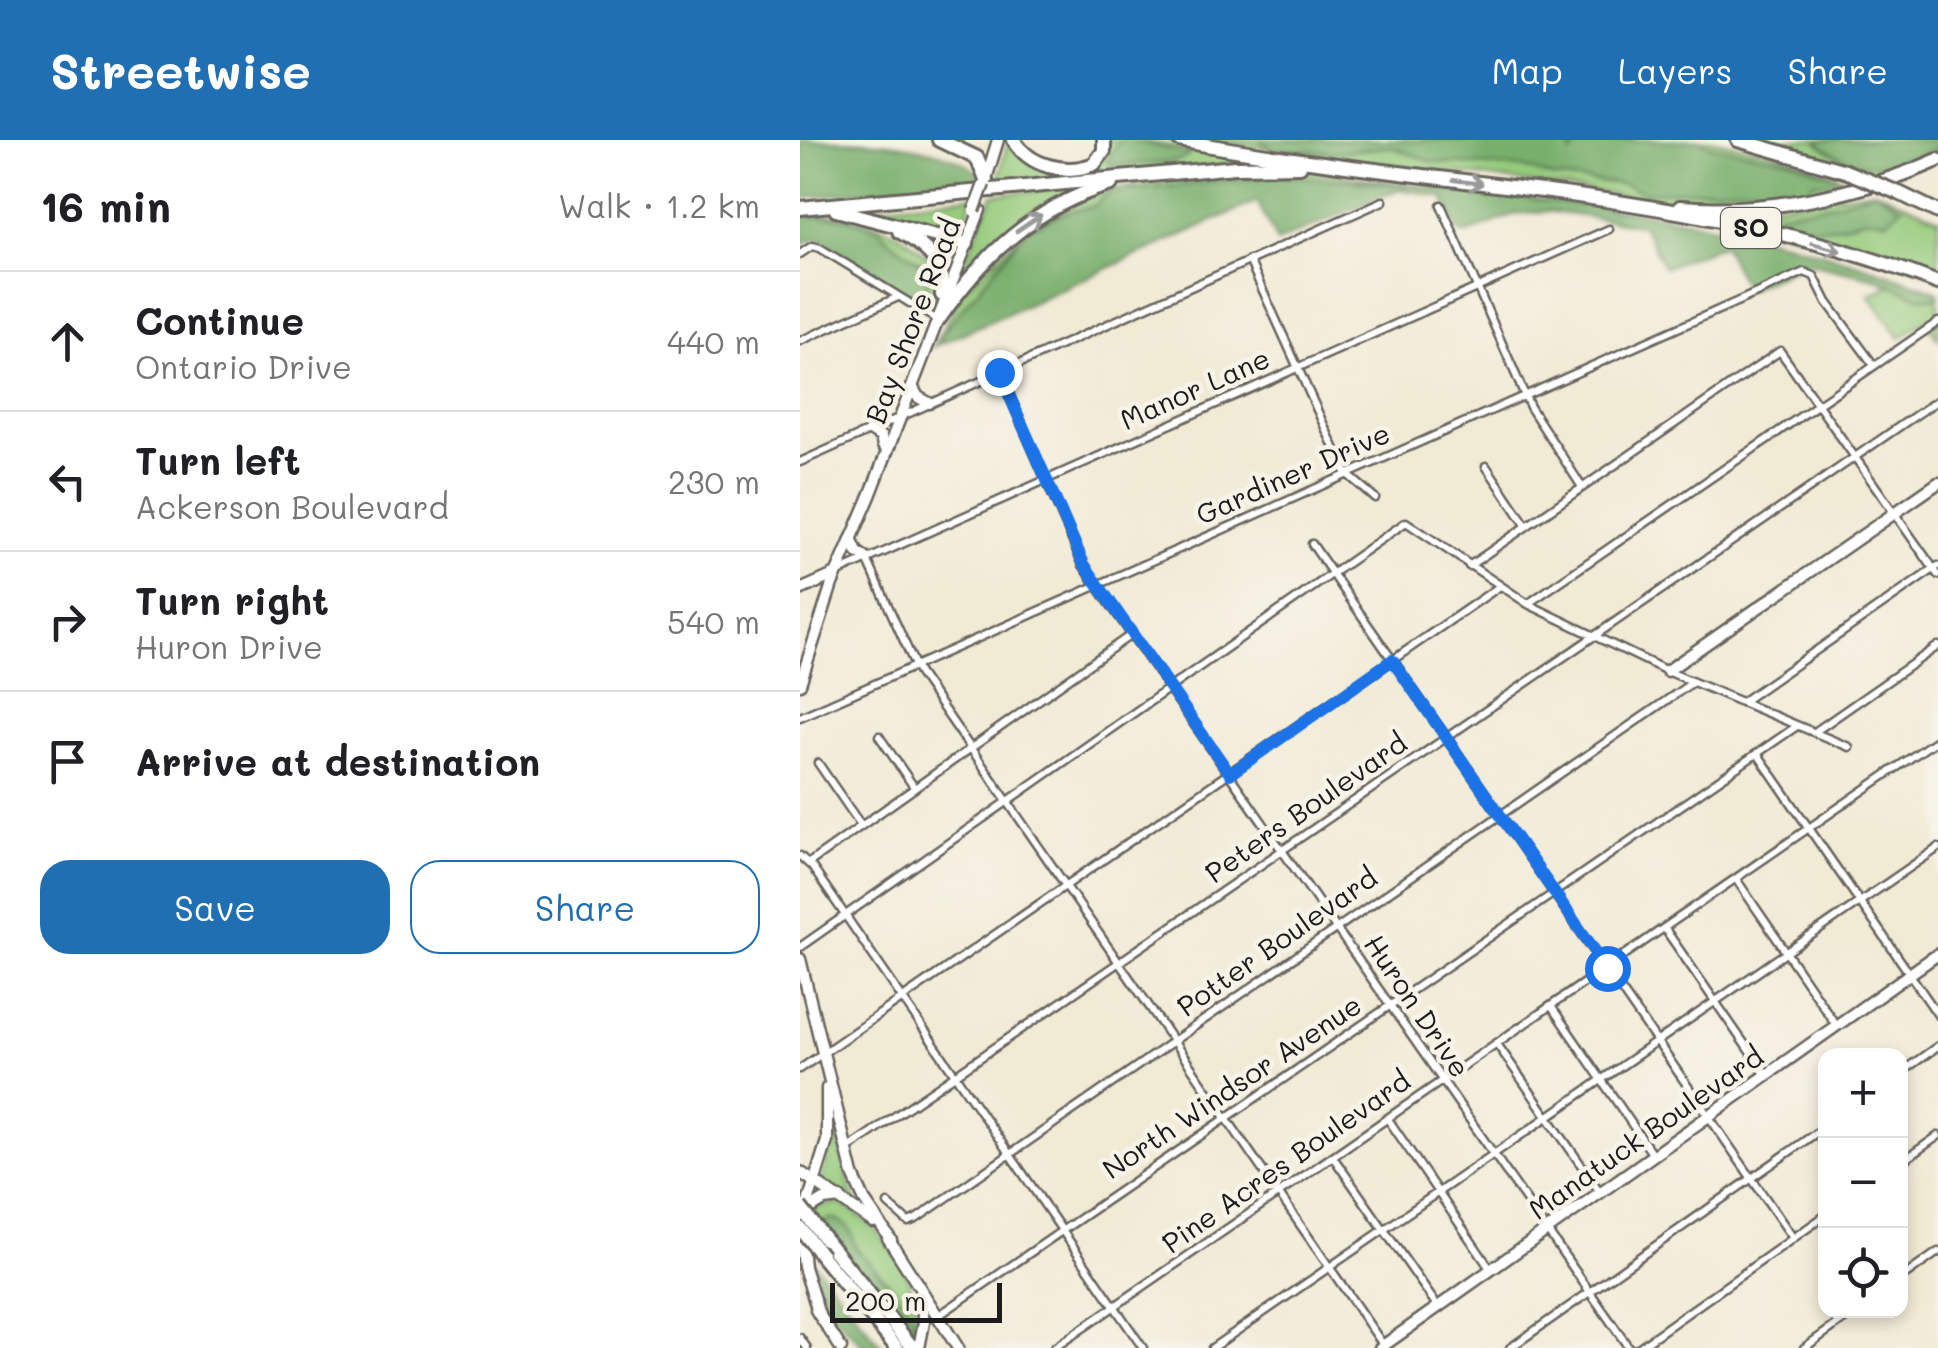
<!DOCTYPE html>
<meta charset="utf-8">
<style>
body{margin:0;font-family:Mali,sans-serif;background:#f2f2f2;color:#202124}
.controls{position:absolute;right:30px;bottom:30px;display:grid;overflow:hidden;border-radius:20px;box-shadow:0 5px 15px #0003}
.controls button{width:90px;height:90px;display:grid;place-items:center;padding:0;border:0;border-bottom:2px solid #e0e0e0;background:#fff;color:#202124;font:50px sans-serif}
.scale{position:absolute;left:30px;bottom:25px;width:172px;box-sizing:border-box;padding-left:10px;border:5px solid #1c1c1c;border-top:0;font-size:28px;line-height:35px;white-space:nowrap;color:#1c1c1c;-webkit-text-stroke:8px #f7f3e8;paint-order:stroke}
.stop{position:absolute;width:30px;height:30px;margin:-22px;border:8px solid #1a73e8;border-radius:50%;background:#fff}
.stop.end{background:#1a73e8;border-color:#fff;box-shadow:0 2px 10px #0008}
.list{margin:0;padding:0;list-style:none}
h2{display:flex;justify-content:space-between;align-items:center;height:130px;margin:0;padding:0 40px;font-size:42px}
h2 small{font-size:32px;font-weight:400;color:#757577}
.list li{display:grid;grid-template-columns:65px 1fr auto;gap:30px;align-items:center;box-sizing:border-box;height:140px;padding:0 40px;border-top:2px solid #e0e0e0}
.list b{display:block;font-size:38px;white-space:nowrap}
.list p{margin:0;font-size:32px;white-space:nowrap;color:#757577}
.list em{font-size:32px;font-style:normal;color:#757577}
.actions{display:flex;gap:20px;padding:30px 40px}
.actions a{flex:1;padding:22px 0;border:2px solid #1f6fb2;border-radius:30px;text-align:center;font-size:35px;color:#1f6fb2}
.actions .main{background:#1f6fb2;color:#fff}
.icon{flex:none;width:55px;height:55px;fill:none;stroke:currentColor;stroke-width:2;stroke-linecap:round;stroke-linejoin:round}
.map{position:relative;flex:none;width:1138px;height:1208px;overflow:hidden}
header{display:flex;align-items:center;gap:60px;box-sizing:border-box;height:140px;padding:0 50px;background:#1f6fb2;color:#fff}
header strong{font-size:48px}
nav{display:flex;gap:55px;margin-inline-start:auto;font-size:35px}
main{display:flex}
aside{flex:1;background:#fff}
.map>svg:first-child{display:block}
.green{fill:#95cb7c;stroke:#58744c;stroke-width:2.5}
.forest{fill:#78af6c;stroke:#4a6644;stroke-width:2.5}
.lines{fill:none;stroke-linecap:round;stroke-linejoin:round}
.street-casing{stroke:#67645d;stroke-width:11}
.secondary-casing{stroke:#67645d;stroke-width:15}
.highway-casing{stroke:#67645d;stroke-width:18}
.street{stroke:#fff;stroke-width:6}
.secondary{stroke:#fff;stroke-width:10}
.highway{stroke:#fff;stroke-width:12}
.secondary-bridge-casing{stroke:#67645d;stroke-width:15;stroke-linecap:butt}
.highway-bridge-casing{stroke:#67645d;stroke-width:18;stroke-linecap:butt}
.secondary-bridge{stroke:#fff;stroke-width:10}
.highway-bridge{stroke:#fff;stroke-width:12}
.oneway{stroke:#999}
.route{stroke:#1a73e8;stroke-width:12}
.labels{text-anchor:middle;stroke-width:9;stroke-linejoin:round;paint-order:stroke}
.shield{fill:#f7f3e8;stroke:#5e5c59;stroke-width:2.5}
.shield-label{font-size:25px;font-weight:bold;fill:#1c1c1c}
.street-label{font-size:28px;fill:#1c1c1c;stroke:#f7f3e8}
</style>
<header>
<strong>Streetwise</strong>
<nav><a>Map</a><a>Layers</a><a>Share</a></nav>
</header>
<main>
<aside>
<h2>16 min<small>Walk · 1.2 km</small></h2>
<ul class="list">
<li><svg class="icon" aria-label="ahead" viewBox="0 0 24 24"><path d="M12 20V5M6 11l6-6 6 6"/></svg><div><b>Continue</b><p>Ontario Drive</p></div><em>440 m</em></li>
<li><svg class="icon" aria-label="left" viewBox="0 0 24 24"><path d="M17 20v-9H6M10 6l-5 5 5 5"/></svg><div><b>Turn left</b><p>Ackerson Boulevard</p></div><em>230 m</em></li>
<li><svg class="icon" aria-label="right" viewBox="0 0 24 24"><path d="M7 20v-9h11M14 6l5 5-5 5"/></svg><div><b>Turn right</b><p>Huron Drive</p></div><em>540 m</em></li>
<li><svg class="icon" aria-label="arrive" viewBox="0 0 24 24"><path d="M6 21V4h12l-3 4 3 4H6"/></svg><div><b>Arrive at destination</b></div></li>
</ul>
<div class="actions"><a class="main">Save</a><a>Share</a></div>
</aside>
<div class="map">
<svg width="1138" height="1208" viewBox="0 0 1138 1208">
<rect width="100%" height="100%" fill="#f7f3e8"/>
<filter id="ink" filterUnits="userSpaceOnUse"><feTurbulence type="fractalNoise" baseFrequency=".01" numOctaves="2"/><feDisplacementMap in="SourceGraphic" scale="20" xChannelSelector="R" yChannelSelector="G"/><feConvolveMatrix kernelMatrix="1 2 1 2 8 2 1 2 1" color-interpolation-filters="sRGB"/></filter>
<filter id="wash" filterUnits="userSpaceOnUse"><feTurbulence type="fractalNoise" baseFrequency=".0048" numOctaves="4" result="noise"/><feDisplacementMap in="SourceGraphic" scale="40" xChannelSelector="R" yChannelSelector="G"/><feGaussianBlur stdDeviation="2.25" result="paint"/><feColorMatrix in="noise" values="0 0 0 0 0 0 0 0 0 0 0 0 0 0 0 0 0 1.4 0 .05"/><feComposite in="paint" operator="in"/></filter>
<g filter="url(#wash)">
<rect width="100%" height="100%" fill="#f1ead5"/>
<g class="green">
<path d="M208 0H211L220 14 292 29 306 0C362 0 416 15 472 21L196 48Z"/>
<polygon points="403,0 914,0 985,15 1059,44 954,63 887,64"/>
<polygon points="961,0 1138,0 1138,15 1084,38 1048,23 1047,25"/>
<polygon points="503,30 728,59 589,42 476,36 309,53 294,66 261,74 228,89 141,194 140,204 133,207 163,150 234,83 308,49 425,34"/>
<polygon points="296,45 239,72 151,154 193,55"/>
<polygon points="1074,50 1138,78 1138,136 1060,110 911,74"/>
<polygon points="174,56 158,97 52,71 58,68"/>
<path d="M0 74C50 69 110 88 138 130L134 159 129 167 118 164 18 98 114 159 121 122 84 97 79 89 0 77Z"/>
<polygon points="1093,144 1119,157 1138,157 1138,199 1125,181 1100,198 1069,155"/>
<polygon points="33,974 49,1044 57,1063 20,1041 28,1018"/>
<path d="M40 1063C88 1090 125 1144 115 1201L11 1072 19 1065Z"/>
</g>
<g class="forest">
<path d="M0 0C54 0 149 0 182 37L177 49 143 43 0 58Z"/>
<path d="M320 0H329L391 14C374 28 337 21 313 26L306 21Z"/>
<polygon points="458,0 771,0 771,13 779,1 899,0 908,5 996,21 1044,40 1043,43 1013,42 1006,51 965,54 958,47 844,53 823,44 755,38 723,28 632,22 591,7 536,12 473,9"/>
<path d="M1021 0H1138V6C1100 31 1054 33 1018 3Z"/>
<path d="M476 36C556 39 634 48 713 57 758 63 804 67 850 74 947 89 1046 117 1138 152V158L1119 157 1072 137 1006 122 946 150 923 104 864 128 842 85 747 71 715 74 665 94 658 91 643 57 599 49 477 102 457 61 140 204 141 194 228 89 261 74 294 66 309 53Z"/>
<path d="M1074 51 1102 67 1087 81C1063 74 1061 82 1039 86 1020 90 1000 84 981 81L977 73 1036 63Z"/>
<path d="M9 76 45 78 80 89C93 113 147 123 122 158L114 159 18 98 0 104V77Z"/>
<path d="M33 1078C48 1085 53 1091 55 1107 77 1132 100 1148 114 1180L110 1189 107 1190 20 1083Z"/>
<path d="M12 1120 18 1127 83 1208H64C56 1195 44 1190 37 1178 25 1161 15 1142 12 1120Z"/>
</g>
</g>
<g filter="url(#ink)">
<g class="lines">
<defs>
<g id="street">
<polyline points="641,65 730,267 782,347"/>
<polyline points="0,114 12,106 20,108 139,181"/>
<polyline points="449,120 542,325 547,334 575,358"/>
<polyline points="0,201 98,157"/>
<polyline points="199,232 283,425 829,1208"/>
<polyline points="0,322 583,61"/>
<polyline points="686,326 726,385"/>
<polyline points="512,404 993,1098"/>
<polyline points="67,419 118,532 584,1206"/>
<polyline points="669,426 980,211 1138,435"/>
<polyline points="39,432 809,89"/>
<polyline points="729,463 1138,182"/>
<polyline points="942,562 1138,426"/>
<polyline points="0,577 1004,132 1014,136 1027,162 1073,224"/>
<polyline points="1016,591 1138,506"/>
<polyline points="79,596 114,647"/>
<polyline points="957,613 1138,875"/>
<polyline points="18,623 60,684"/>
<polyline points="0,716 12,727 343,1208"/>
<polyline points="9,723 332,494"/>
<polyline points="936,739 1036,885"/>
<polyline points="865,789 966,935"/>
<polyline points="0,807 606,382 728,464 867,531 1049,607"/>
<polyline points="751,866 853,1015"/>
<polyline points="697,904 800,1052"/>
<polyline points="0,929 700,446"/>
<polyline points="1100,933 1138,906"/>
<polyline points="588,979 691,1130"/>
<polyline points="47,1009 1138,260"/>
<polyline points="533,1017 638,1167"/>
<polyline points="1100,1023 1138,996"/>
<polyline points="88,1064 108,1082 116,1079 893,542"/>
<polyline points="1100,1139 1138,1112"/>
<polyline points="138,1176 997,586"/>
<polyline points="0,1198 7,1208"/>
<polyline points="254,1208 1138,599"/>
<polyline points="412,1208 1138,708"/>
<polyline points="710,1208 1026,986"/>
<polyline points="838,1208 1026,1075"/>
<polyline points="1004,1208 1057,1170"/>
</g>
<g id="secondary">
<polyline points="185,42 198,0"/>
<polyline points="113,248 118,257 129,263"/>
<polyline points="70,290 81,297 83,306"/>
<polyline points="51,399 57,412 67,419"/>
<polyline points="0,450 36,434"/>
<polyline points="867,531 1138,343"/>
<polyline points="0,544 32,444 70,356 180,70"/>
<polyline points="0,819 53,1035 66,1063 91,1100"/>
<polyline points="0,1032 73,1082"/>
<polyline points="6,1071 24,1060 40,1058"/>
<polyline points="88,1098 158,1208"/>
<polyline points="16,1170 41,1208"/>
<polyline points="19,1175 4,1127 1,1096 5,1072 27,1001 27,948"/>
<polyline points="119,1208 124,1182 120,1155"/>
<polyline points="580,1208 1138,814"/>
</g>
<g id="highway">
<polyline points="139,0 177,18 186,40"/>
<path d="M214 0C229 27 267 35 294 24L304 11V0"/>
<path d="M379 0C630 48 899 48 1138 143"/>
<polyline points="938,0 1045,31"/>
<polyline points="1099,53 1138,72"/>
<path d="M880 67C968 74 1058 55 1138 20"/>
<polyline points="0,68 435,27 500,26"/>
<polyline points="36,70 167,104"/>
<path d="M99 91C127 107 145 122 142 155"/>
<path d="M139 179C183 115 235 66 311 44"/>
<polyline points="25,1099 113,1208"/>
<polyline points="22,1116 97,1208"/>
</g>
</defs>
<use href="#street" class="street-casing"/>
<use href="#secondary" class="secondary-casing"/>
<use href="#highway" class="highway-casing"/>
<use href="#street" class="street"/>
<use href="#secondary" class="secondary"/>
<use href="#highway" class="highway"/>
<defs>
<polyline id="secondary-bridge" points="174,71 184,44"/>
<g id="highway-bridge">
<polyline points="1045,31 1099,53"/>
<polyline points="0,1067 25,1099"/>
<polyline points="0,1088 22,1116"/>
</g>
</defs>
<use href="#secondary-bridge" class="secondary-bridge-casing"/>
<use href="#highway-bridge" class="highway-bridge-casing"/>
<use href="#secondary-bridge" class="secondary-bridge"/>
<use href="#highway-bridge" class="highway-bridge"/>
</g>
<defs><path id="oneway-shaft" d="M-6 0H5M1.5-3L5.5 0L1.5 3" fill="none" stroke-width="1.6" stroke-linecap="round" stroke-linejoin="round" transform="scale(2.5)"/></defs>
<g class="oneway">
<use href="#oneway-shaft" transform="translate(668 42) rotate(8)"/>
<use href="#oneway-shaft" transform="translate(229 83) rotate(-34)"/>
<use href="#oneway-shaft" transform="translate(1026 107) rotate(16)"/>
</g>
</g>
<g class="lines" filter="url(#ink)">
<polyline class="route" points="199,232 284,424 430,634 592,520 807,828"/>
</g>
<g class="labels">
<rect class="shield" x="921" y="68" width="60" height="40" rx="8"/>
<g class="shield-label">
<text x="951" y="97">SO</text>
</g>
<g class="street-label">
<text transform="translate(113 181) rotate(-69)" y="10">Bay Shore Road</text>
<text transform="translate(395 249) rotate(-24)" y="10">Manor Lane</text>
<text transform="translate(493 334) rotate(-24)" y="10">Gardiner Drive</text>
<text transform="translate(506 668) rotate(-35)" y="10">Peters Boulevard</text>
<text transform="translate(477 802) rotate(-35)" y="10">Potter Boulevard</text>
<text transform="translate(617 866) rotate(56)" y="10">Huron Drive</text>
<text transform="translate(432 947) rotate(-34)" y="10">North Windsor Avenue</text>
<text transform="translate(846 993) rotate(-35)" y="10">Manatuck Boulevard</text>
<text transform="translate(486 1022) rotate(-35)" y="10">Pine Acres Boulevard</text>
</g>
</g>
</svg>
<div class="controls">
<button>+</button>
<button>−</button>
<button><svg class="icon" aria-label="locate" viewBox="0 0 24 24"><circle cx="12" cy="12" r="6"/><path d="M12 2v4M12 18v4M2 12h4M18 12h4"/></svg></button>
</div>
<div class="scale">200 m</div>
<div class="stop" style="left:807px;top:828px"></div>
<div class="stop end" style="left:199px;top:232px"></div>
</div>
</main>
